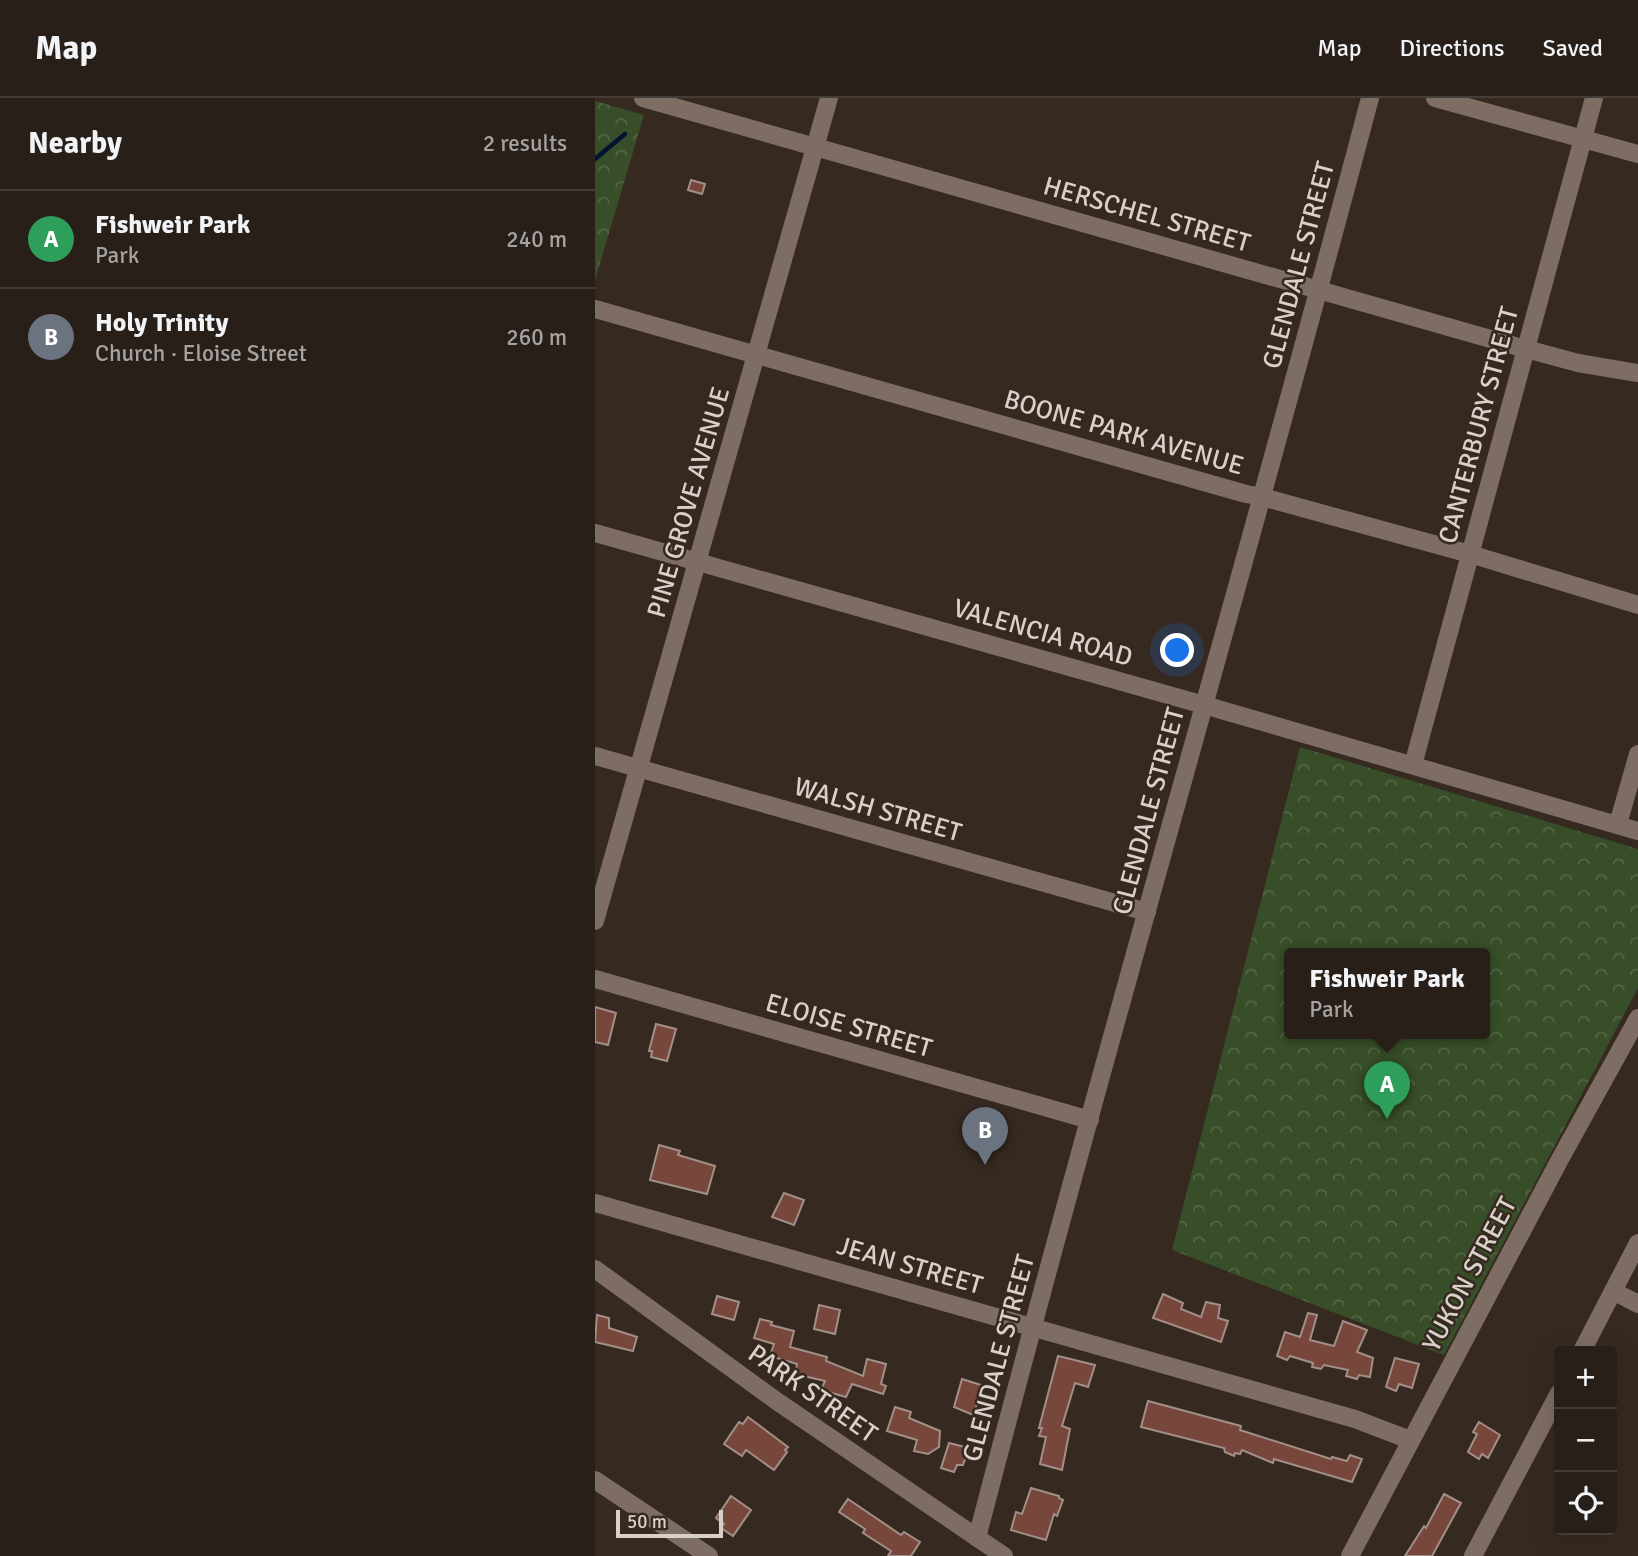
<!DOCTYPE html>
<meta charset="utf-8">
<style>
body{margin:0;font-family:Signika,sans-serif;background:#302721;color:#f1f3f6}
.controls{position:absolute;right:21px;bottom:21px;display:grid;overflow:hidden;border-radius:7px;box-shadow:0 7px 28px #0002}
.controls button{width:63px;height:63px;display:grid;place-items:center;padding:0;border:0;border-bottom:2px solid #443d37;background:#281f18;color:#f1f3f6;font:35px sans-serif}
.scale{position:absolute;left:21px;bottom:18px;width:107px;box-sizing:border-box;padding-left:7px;border:4px solid #d9d0ca;border-top:0;font-size:19px;line-height:24px;white-space:nowrap;color:#d9d0ca;-webkit-text-stroke:5px #362920;paint-order:stroke}
.you{position:absolute;left:583px;top:553px;width:24px;height:24px;margin:-18px;border:5px solid #fff;border-radius:50%;background:#1a73e8;box-shadow:0 0 0 10px #1a73e833}
.badge{display:grid;place-items:center;width:46px;height:46px;border-radius:50%;background:#d93025;color:#fff;font-size:23px;font-weight:700}
.pin{position:absolute;translate:-50% -58px;filter:drop-shadow(0 2px 4px #0008)}
.pin::after{content:'';position:absolute;top:37px;width:24px;height:21px;background:inherit;clip-path:polygon(0 0,100% 0,50% 100%)}
.popup{position:absolute;left:689px;top:850px;width:206px;height:91px;box-sizing:border-box;display:grid;place-content:center;border-radius:7px;background:#281f18;filter:drop-shadow(0 2px 5px #0005);font-size:23px;white-space:nowrap;color:#a5a2a2}
.popup b{font-size:26px;color:#f1f3f6}
.popup::after{content:'';position:absolute;left:50%;top:100%;margin-left:-14px;border:14px solid transparent;border-top-color:#281f18}
.list{margin:0;padding:0;list-style:none}
h2{display:flex;justify-content:space-between;align-items:center;height:91px;margin:0;padding:0 28px;font-size:30px}
h2 small{font-size:23px;font-weight:400;color:#a5a2a2}
.list li{display:grid;grid-template-columns:46px 1fr auto;gap:21px;align-items:center;box-sizing:border-box;height:98px;padding:0 28px;border-top:2px solid #443d37}
.list b{display:block;font-size:26px;white-space:nowrap}
.list p{margin:0;font-size:23px;white-space:nowrap;color:#a5a2a2}
.list em{font-size:23px;font-style:normal;color:#a5a2a2}
.icon{flex:none;width:38px;height:38px;fill:none;stroke:currentColor;stroke-width:2;stroke-linecap:round;stroke-linejoin:round}
.map{position:relative;flex:none;width:1043px;height:1458px;overflow:hidden}
header{display:flex;align-items:center;gap:42px;box-sizing:border-box;height:98px;padding:0 35px;background:#281f18;border-bottom:2px solid #443d37}
header strong{font-size:33px}
nav{display:flex;gap:38px;margin-inline-start:auto;font-size:24px}
main{display:flex}
aside{flex:1;background:#281f18}
.map>svg:first-child{display:block}
.park{fill:url(#park-crowns);fill-rule:evenodd}
.lines{fill:none;stroke-linecap:round;stroke-linejoin:round}
.stream{stroke:#001432;stroke-width:4.5}
.building{fill:#76473a;stroke:#a38f8a;stroke-width:2}
.minor{stroke:#7d6d63;stroke-width:18}
.labels{text-anchor:middle;stroke-width:5;stroke-linejoin:round;paint-order:stroke}
.street-label{font-size:26px;fill:#d9d0ca;stroke:#362920}
</style>
<header>
<strong>Map</strong>
<nav><a>Map</a><a>Directions</a><a>Saved</a></nav>
</header>
<main>
<aside>
<h2>Nearby<small>2 results</small></h2>
<ul class="list">
<li><span class="badge" style="background:#2e9e5b">A</span><div><b>Fishweir Park</b><p>Park</p></div><em>240 m</em></li>
<li><span class="badge" style="background:#6b7280">B</span><div><b>Holy Trinity</b><p>Church · Eloise Street</p></div><em>260 m</em></li>
</ul>
</aside>
<div class="map">
<svg width="1043" height="1458" viewBox="0 0 1043 1458">
<defs>
<pattern id="park-crowns" width="20" height="18" patternUnits="userSpaceOnUse" patternTransform="scale(1.75)"><rect width="20" height="18" fill="#374e28"/><path d="M2 6a3 3 0 1 1 6 0M12 15a3 3 0 1 1 6 0" fill="none" stroke="#536646"/></pattern>
</defs>
<rect width="100%" height="100%" fill="#362920"/>
<g class="park">
<polygon points="0,3 49,17 0,182"/>
<path d="M705 649 1043 751V890L849 1257 577 1152ZM694 855H890V935H694Z"/>
</g>
<g class="lines">
<polyline class="stream" points="0,61 30,36"/>
</g>
<g class="building">
<polygon points="96,82 110,86 107,96 93,92"/>
<polygon points="0,909 21,915 13,947 0,944"/>
<polygon points="61,926 81,931 72,963 56,959 57,953 54,953"/>
<polygon points="64,1047 85,1053 83,1057 120,1068 112,1096 55,1082"/>
<polygon points="189,1095 209,1102 199,1127 177,1119"/>
<polygon points="568,1196 588,1205 586,1211 606,1219 611,1204 625,1207 623,1220 633,1223 626,1244 558,1220"/>
<polygon points="122,1198 144,1204 139,1222 117,1216"/>
<polygon points="224,1207 245,1212 240,1236 219,1231"/>
<polygon points="713,1215 722,1217 715,1242 739,1248 748,1223 772,1232 762,1254 778,1260 775,1279 764,1277 762,1281 751,1278 753,1272 729,1267 726,1271 717,1269 718,1265 695,1258 692,1262 682,1258 690,1234 705,1239"/>
<polygon points="2,1217 14,1220 14,1230 42,1239 38,1253 0,1244"/>
<polygon points="165,1221 177,1224 176,1227 199,1233 195,1249 232,1259 231,1263 268,1278 272,1261 291,1266 286,1286 291,1288 288,1296 257,1286 251,1299 226,1292 230,1283 200,1276 202,1266 175,1258 179,1246 159,1240"/>
<polygon points="463,1258 500,1267 493,1289 480,1285 467,1328 475,1331 467,1372 445,1366 451,1339 444,1338 447,1330 444,1330"/>
<polygon points="800,1260 824,1266 817,1290 804,1286 801,1293 791,1289"/>
<polygon points="367,1281 389,1288 378,1317 359,1309"/>
<polygon points="553,1303 646,1328 645,1332 736,1361 737,1359 752,1363 755,1357 767,1361 757,1384 679,1361 678,1365 647,1352 645,1356 640,1355 639,1358 630,1354 629,1350 546,1329"/>
<polygon points="300,1309 316,1314 314,1320 345,1333 344,1349 333,1356 319,1353 322,1342 292,1333"/>
<polygon points="153,1319 193,1349 190,1352 192,1354 179,1372 151,1352 147,1358 129,1346 144,1324 148,1326"/>
<polygon points="884,1324 905,1337 893,1360 887,1356 884,1361 873,1354 882,1336 878,1334"/>
<polygon points="354,1345 374,1350 368,1367 362,1367 359,1374 346,1370"/>
<polygon points="436,1390 464,1398 464,1400 468,1402 462,1418 459,1416 451,1442 416,1432 421,1414 427,1416"/>
<polygon points="849,1396 866,1405 837,1458 810,1458 829,1428 831,1430"/>
<polygon points="136,1398 156,1412 138,1438 126,1430 129,1426 121,1420"/>
<polygon points="253,1401 306,1437 309,1434 325,1444 316,1458 293,1458 296,1453 268,1435 270,1431 244,1414"/>
</g>
<g class="lines">
<g class="minor">
<polyline points="48,0 931,251 983,265 1043,275"/>
<polyline points="840,0 1043,56"/>
<polyline points="0,211 651,396 667,399 875,456 1043,507"/>
<polyline points="0,435 609,607 1043,733"/>
<polyline points="0,658 552,814"/>
<polyline points="818,667 999,0"/>
<polyline points="1023,726 1043,656"/>
<polyline points="0,823 234,0"/>
<polyline points="0,881 495,1022"/>
<polyline points="0,1105 760,1321 815,1342"/>
<polyline points="0,1171 183,1304 409,1458"/>
<polyline points="1018,1193 1043,1206"/>
<polyline points="987,1253 1043,1145"/>
<polyline points="0,1382 114,1458"/>
<path d="M382 1440C507 958 648 481 775 0"/>
<polyline points="755,1458 964,1063 1043,920"/>
<polyline points="878,1458 964,1295"/>
</g>
</g>
<g class="labels">
<g class="street-label">
<text transform="translate(552 116) rotate(16)" y="9">HERSCHEL STREET</text>
<text transform="translate(703 167) rotate(-75)" y="9">GLENDALE STREET</text>
<text transform="translate(883 327) rotate(-75)" y="9">CANTERBURY STREET</text>
<text transform="translate(529 334) rotate(16)" y="9">BOONE PARK AVENUE</text>
<text transform="translate(93 404) rotate(-74)" y="9">PINE GROVE AVENUE</text>
<text transform="translate(448 534) rotate(16)" y="9">VALENCIA ROAD</text>
<text transform="translate(283 711) rotate(16)" y="9">WALSH STREET</text>
<text transform="translate(553 713) rotate(-75)" y="9">GLENDALE STREET</text>
<text transform="translate(254 927) rotate(16)" y="9">ELOISE STREET</text>
<text transform="translate(315 1167) rotate(16)" y="9">JEAN STREET</text>
<text transform="translate(874 1176) rotate(-62)" y="9">YUKON STREET</text>
<text transform="translate(403 1260) rotate(-75)" y="9">GLENDALE STREET</text>
<text transform="translate(218 1295) rotate(35)" y="9">PARK STREET</text>
</g>
</g>
</svg>
<div class="controls">
<button>+</button>
<button>−</button>
<button><svg class="icon" aria-label="locate" viewBox="0 0 24 24"><circle cx="12" cy="12" r="6"/><path d="M12 2v4M12 18v4M2 12h4M18 12h4"/></svg></button>
</div>
<div class="scale">50 m</div>
<div class="you"></div>
<div class="pin badge" style="left:792px;top:1021px;background:#2e9e5b">A</div>
<div class="popup"><b>Fishweir Park</b>Park</div>
<div class="pin badge" style="left:390px;top:1067px;background:#6b7280">B</div>
</div>
</main>
